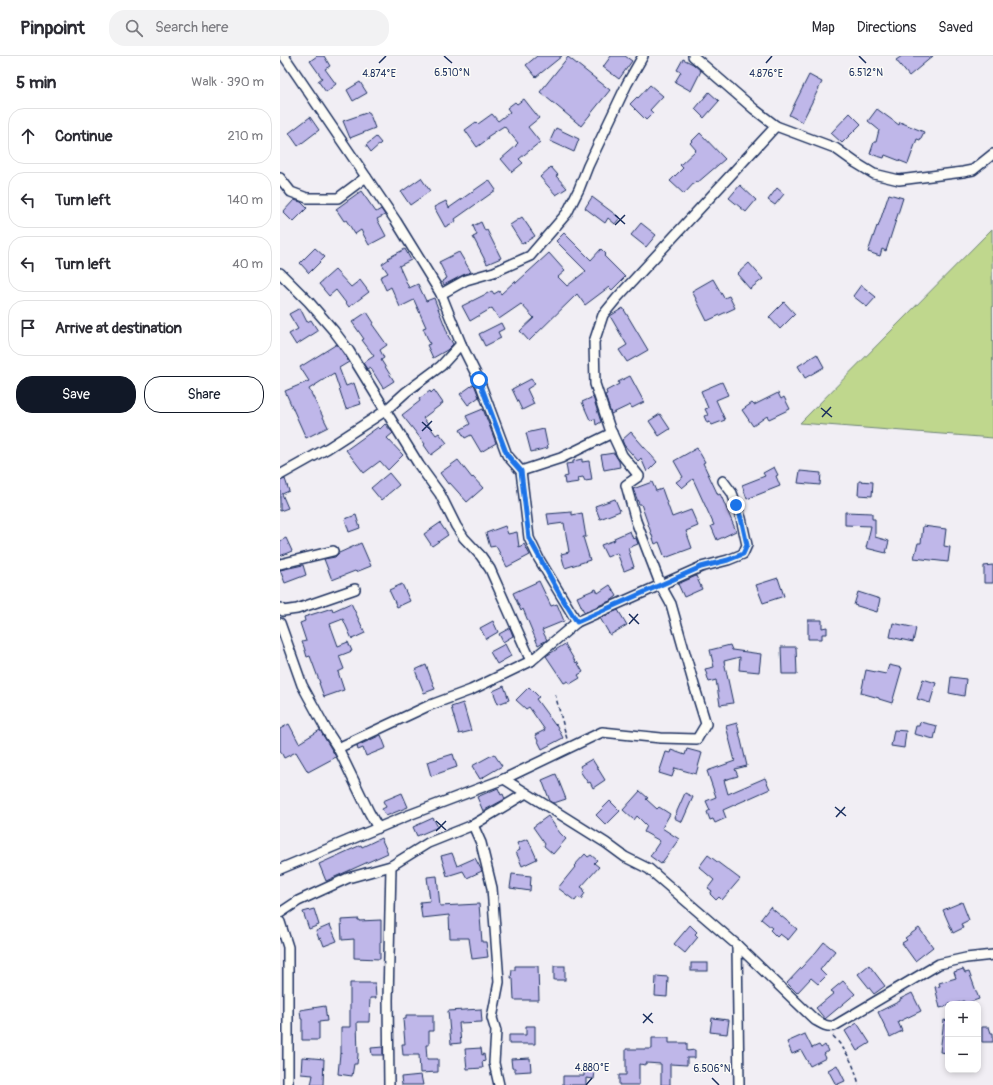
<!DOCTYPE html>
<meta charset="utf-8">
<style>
body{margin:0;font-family:Pangolin,sans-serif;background:#f2f2f3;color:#2b2b33}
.controls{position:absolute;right:12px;bottom:12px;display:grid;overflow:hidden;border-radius:8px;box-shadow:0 2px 6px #0003}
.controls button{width:36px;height:36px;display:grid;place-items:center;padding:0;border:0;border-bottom:1px solid #e1e1e2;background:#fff;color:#2b2b33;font:20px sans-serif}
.stop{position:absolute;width:12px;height:12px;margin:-9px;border:3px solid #1a73e8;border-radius:50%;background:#fff}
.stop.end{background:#1a73e8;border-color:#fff;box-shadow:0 1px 4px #0008}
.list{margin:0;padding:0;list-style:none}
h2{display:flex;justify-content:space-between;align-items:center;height:52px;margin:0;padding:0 16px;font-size:17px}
h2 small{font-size:13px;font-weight:400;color:#7c7c81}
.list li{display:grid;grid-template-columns:26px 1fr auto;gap:12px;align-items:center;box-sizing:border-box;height:56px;margin:0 8px 8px;padding:0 8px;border:1px solid #e1e1e2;border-radius:16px}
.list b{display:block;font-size:15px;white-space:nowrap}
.list em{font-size:13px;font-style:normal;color:#7c7c81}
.actions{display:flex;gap:8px;padding:12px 16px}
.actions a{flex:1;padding:9px 0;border:1px solid #111827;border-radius:16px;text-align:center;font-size:14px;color:#111827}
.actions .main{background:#111827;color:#fff}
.icon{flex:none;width:22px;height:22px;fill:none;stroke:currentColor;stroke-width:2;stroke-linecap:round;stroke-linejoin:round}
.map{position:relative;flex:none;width:713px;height:1029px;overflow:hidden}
header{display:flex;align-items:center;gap:24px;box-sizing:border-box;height:56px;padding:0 20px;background:#fff;border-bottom:1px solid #e1e1e2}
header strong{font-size:19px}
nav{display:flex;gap:22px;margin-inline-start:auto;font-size:14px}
.search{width:280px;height:36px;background:#f2f2f3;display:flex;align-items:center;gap:10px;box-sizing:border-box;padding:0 14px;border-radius:16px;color:#7c7c81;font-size:15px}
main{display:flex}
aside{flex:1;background:#fff}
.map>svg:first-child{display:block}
.green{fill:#bfd78d;stroke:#6d8376}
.building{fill:#bfb7e9;stroke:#1b2f5e}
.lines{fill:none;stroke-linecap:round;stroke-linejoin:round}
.street-casing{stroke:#1b2f5e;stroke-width:12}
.path{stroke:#1b2f5e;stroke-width:1.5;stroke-dasharray:4 3;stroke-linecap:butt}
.street{stroke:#fdfcf7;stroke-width:9}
.route{stroke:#1a73e8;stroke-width:5}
.ticks{fill:none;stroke:#1b2f5e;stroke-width:1.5}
.ticks-label{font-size:10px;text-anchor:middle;fill:#1b2f5e;stroke:#fdfcf7;stroke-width:3;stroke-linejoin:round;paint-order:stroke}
</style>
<header>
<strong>Pinpoint</strong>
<div class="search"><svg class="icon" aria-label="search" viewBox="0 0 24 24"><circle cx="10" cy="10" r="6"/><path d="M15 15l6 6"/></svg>Search here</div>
<nav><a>Map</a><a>Directions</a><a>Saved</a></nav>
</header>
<main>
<aside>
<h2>5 min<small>Walk · 390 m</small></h2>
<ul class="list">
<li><svg class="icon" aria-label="ahead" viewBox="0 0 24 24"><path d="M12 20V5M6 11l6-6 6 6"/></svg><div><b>Continue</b></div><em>210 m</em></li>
<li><svg class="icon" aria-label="left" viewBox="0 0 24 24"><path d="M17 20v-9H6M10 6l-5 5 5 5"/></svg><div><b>Turn left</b></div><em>140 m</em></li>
<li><svg class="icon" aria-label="left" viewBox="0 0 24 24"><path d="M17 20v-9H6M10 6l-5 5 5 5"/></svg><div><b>Turn left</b></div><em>40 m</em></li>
<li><svg class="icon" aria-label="arrive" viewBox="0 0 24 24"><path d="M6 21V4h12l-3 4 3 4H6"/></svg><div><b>Arrive at destination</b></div></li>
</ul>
<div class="actions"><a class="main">Save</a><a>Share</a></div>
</aside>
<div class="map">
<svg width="713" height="1029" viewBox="0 0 713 1029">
<rect width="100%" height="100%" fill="#f1eef4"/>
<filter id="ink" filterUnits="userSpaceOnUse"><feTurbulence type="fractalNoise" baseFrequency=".025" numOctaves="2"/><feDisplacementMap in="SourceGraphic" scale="8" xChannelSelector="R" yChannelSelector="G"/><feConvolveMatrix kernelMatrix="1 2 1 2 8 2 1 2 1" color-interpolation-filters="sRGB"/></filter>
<g filter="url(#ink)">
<polygon class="green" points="712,173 713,382 520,367"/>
<g class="building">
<polygon points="37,0 44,0 50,10 45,13 56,28 46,36 38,25 42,22 30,5"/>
<polygon points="257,0 282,0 256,21 246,9"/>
<polygon points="331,0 345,0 352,5 339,23 323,11"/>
<polygon points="622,0 653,0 629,20 616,4"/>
<polygon points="288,1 330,34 301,70 260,36"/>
<polygon points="403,3 413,8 421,15 411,35 395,26 401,16 397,14"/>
<polygon points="529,19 542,26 522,66 509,59"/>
<polygon points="80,26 87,37 73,45 67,34"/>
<polygon points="370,29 383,40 370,54 373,57 366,64 350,48 357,41 358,42"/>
<polygon points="429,36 439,45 424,62 415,53"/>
<polygon points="244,43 259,62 248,71 260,86 239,103 243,107 232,116 221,103 236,90 236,89 238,87 224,70 207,81 208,83 197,91 185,74 196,66 198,68 212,58 218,65 230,56 227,52 235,46 237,48"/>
<polygon points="597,53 619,69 620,66 644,76 640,84 637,83 628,108 605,99 604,102 590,98 594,86 596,86 599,74 588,65"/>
<polygon points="89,56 95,72 70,82 63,65"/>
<polygon points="570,57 581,68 562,87 551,77"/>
<polygon points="30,61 39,74 18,90 9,77"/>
<polygon points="276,72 299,83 294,96 270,85"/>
<polygon points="420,77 445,103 417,127 416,125 404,138 390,125 403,112 400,109 416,94 410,87"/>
<polygon points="96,81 101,87 91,96 86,89"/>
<polygon points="271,111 278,119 276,120 287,132 276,139 260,121"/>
<polygon points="141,122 150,135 130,149 121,136"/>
<polygon points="209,124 216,134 175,163 176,165 165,171 154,151 166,145 169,152"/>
<polygon points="460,129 476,144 466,156 449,142"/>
<polygon points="497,132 504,138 495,149 488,144"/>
<polygon points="81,135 96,156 101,153 105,159 97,163 106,180 89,189 81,174 75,178 66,164 64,165 56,153"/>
<polygon points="609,138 623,142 606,195 602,193 600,200 588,196 597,170 598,171"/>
<polygon points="312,141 340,162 335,168 328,162 325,167 305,152"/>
<polygon points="14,144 21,146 27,152 13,166 3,156"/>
<polygon points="242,161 255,180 242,188 230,169"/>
<polygon points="201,166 205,175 207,174 221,202 207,208 193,181 197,179 193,170"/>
<polygon points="361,167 376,179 366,191 351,179"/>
<polygon points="284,177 311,204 321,193 326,198 324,200 345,221 332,234 329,231 305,249 297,238 249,285 240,275 254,262 241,248 219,263 212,252 190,265 182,250 212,235 214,238 219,235 221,238 235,225 236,227 269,197 285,215 278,221 287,230 306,215 276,185"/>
<polygon points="35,192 45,201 29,217 20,207"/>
<polygon points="125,193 131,204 119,210 129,232 138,228 146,245 154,242 168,278 167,278 173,288 167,294 153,302 147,289 150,288 143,272 146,271 134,244 120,251 111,231 106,234 100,221 108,217 102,208 109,203 108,202"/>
<polygon points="179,196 191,216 183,219 164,229 162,225 167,222 159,206"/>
<polygon points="469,207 483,223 470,233 457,218"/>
<polygon points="55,214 71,231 80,224 89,236 69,251 56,234 49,240 39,228"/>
<polygon points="433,223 444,242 449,240 455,252 427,265 412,235"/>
<polygon points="581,229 596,241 587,251 573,240"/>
<polygon points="504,246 515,258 500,273 489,261"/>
<polygon points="20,252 27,266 31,264 38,275 16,289 9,278 18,273 9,258"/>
<polygon points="343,252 368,294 347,306 339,294 347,289 330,260"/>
<polygon points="87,256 94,267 92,268 107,289 100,294 104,302 101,304 114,325 103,332 90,311 87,313 83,307 94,300 82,284 84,283 72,266"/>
<polygon points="221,267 224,273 218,276 221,282 205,290 199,278"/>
<polygon points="57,288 69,306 59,312 66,330 74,327 81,348 66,353 54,317 29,333 48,371 26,382 5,335 29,325 20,311"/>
<polygon points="537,298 544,311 525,322 518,310"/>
<polygon points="350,320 364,346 352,352 350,349 331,358 325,339 327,338 326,335 339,328 338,326"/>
<polygon points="251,323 255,328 247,333 254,348 242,354 232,333"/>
<polygon points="442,326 448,339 436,344 445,364 432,369 430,366 427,367 424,360 428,359 425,353 428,352 421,335"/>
<polygon points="194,328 199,341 188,349 180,338"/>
<polygon points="154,334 163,347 143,362 156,379 159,377 167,387 151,399 144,389 145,388 122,359 140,345 139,343 150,335 151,337"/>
<polygon points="498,337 501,343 504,341 510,353 489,363 487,360 473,370 462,354 472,347 474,349"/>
<polygon points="313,341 321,366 316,369 315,363 310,364 302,346"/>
<polygon points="203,353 216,387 201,396 191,379 185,382 180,374 190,368 186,360"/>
<polygon points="380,358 390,373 379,380 369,365"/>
<polygon points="105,368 113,377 107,382 123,399 108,414 100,405 84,417 66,394 98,371 100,373"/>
<polygon points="264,373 268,392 251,396 246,377"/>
<polygon points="351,376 377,406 367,416 361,402 358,405 344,389 342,384"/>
<polygon points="417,392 425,406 423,407 438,439 440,438 442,442 456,475 437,484 431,470 434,469 413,423 402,432 396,426 403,421 394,405"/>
<polygon points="334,397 339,405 340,411 324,414 321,399"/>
<polygon points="302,403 302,406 309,405 312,424 305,425 303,421 298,422 299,426 285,428 284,421 288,420 286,408 293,407 293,405"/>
<polygon points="178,404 192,422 193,421 203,432 187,446 170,427 168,428 160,417"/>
<polygon points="494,411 498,419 496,420 500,430 467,443 462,429 485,420 483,417"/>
<polygon points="520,415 541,417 540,429 518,427"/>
<polygon points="109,417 119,429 101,444 91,432"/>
<polygon points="5,423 9,435 2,438 8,452 0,455 0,425"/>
<polygon points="579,425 593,426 592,440 578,439"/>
<polygon points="372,426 376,435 382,433 392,461 411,454 418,470 406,475 412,492 385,502 379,486 375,488 361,448 359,448 353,433"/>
<polygon points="335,443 340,455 320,463 315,450"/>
<polygon points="292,456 292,459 302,457 306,481 303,481 310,504 285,512 281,498 289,496 284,467 269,469 267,458"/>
<polygon points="565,456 592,457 592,463 595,463 595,481 609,485 606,497 586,492 591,470 565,469"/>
<polygon points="76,459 80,472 69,476 65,463"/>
<polygon points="160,467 168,479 152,490 144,478"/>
<polygon points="225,470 228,478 237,476 239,491 244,488 250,499 227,511 216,490 210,491 206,477"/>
<polygon points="643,470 666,473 664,490 670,491 668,506 634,502 638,487 641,487"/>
<polygon points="350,475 353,483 356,482 358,488 348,492 354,511 344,515 337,497 327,501 321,489 335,484 334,482"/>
<polygon points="6,482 12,495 0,500 0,485"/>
<polygon points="81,487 91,510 76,516 75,515 52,524 44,503 55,501 59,497"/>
<polygon points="23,509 26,519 5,527 0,514"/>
<polygon points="713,509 713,527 704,527 704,510"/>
<polygon points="416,520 422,533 404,541 398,528"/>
<polygon points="498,522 504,540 483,547 476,529"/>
<polygon points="259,525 271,550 277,548 284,565 262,574 267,584 258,589 243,553 241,555 233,537"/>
<polygon points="122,528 130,545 117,551 109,534"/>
<polygon points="330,529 337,540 332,544 304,556 297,541 316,533 318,537"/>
<polygon points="578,536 600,543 597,556 574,549"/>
<polygon points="71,547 85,577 72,583 63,563 50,568 58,590 68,586 72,595 59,600 64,613 58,616 64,634 44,641 39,627 40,627 30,600 27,601 24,591 22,586 26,585 20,567 25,565 24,561 52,552 53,555"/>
<polygon points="338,554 347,569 330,579 320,562"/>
<polygon points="528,564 542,564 542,572 547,571 547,578 542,578 542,583 528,583"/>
<polygon points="213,565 218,576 206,583 200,572"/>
<polygon points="613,567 636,572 633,586 610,581"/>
<polygon points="230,572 233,580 223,586 219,578"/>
<polygon points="225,588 231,600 217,608 210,596"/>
<polygon points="285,588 296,607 297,606 303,616 298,619 300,622 290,628 288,625 284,627 266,600"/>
<polygon points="450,589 452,594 481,598 479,616 459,614 460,601 444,605 453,647 440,649 436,624 429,626 425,613 434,611 430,594"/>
<polygon points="501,591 516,591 517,618 502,618"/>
<polygon points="146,609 155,633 144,637 135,614"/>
<polygon points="609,609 622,612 612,647 599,643 599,642 581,637 586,614 606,618"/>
<polygon points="671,621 686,623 684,640 669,637"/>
<polygon points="643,623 656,627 650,647 637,643"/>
<polygon points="224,630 229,644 218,648 213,635"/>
<polygon points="249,631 259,641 256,643 275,669 276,668 283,682 262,693 255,679 265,674 249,651 246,653 236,644"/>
<polygon points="183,647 191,675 179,678 171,651"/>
<polygon points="640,666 657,670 654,683 634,678 636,670 639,670"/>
<polygon points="457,667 467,710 455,713 458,720 444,724 448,738 485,722 490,733 443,754 446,762 435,767 433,763 430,764 427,756 430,754 426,745 436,741 427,715 455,705 446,670"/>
<polygon points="9,668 19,687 40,674 56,701 28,716 16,696 4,702 0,694 0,673"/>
<polygon points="614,674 626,675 624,692 611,690"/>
<polygon points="101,679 106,692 86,700 83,692 78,694 77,690"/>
<polygon points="407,693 422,697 416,718 395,712 392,721 379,717 386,696 390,697 391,694 405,699"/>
<polygon points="173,698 177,711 151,720 147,706"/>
<polygon points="214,698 222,710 200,723 192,710"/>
<polygon points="312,703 325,724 313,732 310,726 308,727 300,715 302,714 300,710"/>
<polygon points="276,718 286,743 274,747 270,745 262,724"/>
<polygon points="218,732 221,739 223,738 225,743 203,755 197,741"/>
<polygon points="360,735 368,742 366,743 377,753 379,751 390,758 382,772 399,783 381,808 370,800 380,785 364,776 367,770 357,760 354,764 343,754"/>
<polygon points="122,737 128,751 106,760 102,753 106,751 103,745"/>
<polygon points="405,737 413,741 402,766 394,762"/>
<polygon points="330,745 340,755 326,769 316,759"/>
<polygon points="268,760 280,777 286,783 273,798 264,790 265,788 253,771"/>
<polygon points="153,762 158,771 137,780 133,771"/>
<polygon points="101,782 108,797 46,825 39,808 81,789 82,791"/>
<polygon points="248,783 257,803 242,810 236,796 240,794 237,787"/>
<polygon points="172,797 177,810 195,802 202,815 187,822 183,815 167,820 161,800"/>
<polygon points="305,798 308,801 311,799 317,804 314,807 319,811 301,831 304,833 303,835 305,837 301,843 298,841 295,845 278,832 295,811 294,810"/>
<polygon points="428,799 460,823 442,844 439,841 436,844 430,838 432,835 428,832 434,824 419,811"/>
<polygon points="232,818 251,820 250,835 230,832"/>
<polygon points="157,820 160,850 199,848 202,886 206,886 208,901 192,903 189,882 170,882 169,859 142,862 140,846 150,845 147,821"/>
<polygon points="682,846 689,864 681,868 683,872 673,877 663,854"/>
<polygon points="490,851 517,873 508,884 500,878 497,881 490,874 492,872 481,863"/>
<polygon points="34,853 39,869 29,873 23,856"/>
<polygon points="79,863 79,865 101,864 101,886 100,886 100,903 74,902 74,883 62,884 61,864"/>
<polygon points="50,869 57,885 44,890 41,882 39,883 36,875"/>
<polygon points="410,869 417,876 415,878 418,881 405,897 394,888"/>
<polygon points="639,872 653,891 635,905 622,887 627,884 625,882"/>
<polygon points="544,886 555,895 540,914 546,920 538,928 531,922 517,937 507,927 536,896"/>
<rect x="411" y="907" width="17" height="8"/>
<polygon points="589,909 605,930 594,938 578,918"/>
<polygon points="235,910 258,910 259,944 234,944 233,922 231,922 232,914 235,914"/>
<rect x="274" y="910" width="11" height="14"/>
<polygon points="683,913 685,917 689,916 699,943 685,948 684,945 674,948 668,948 668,950 660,952 655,931 660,930 659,927 676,922 674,916"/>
<polygon points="376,920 388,921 387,941 375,940"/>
<polygon points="563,925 575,938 545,963 536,952 554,937 551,935"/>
<polygon points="70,927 95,927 96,942 90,942 89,966 77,966 78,999 77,1008 74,1008 72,1020 58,1018 60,997 61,998 61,971 70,971"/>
<polygon points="632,937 641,955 618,966 622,975 610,981 598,956 620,945 620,943"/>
<polygon points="45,950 47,965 39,966 39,984 22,984 22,963 21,963 20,954"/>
<polygon points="201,953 202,966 179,967 181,987 171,988 168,955"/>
<polygon points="126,959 153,959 153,975 149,975 149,989 146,989 147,1003 158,1003 158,1016 140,1017 139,999 123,999 122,988 125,988 123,963 126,963"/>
<polygon points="432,962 449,964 447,978 430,976"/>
<polygon points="664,964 668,965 668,997 660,996"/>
<polygon points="577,967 590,987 577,995 565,975"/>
<polygon points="246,970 255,970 255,988 229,988 229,979 246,979"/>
<polygon points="702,971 709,971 711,977 713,977 713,986 702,986"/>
<polygon points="525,978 532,992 539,989 541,992 545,989 548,995 544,998 546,1002 530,1010 521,994 512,998 507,986"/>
<polygon points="372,982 389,982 389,987 407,987 407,995 415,994 415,1002 407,1002 407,1009 390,1008 390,1029 381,1029 381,1008 366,1007 366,1009 359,1008 359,1029 339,1029 339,1019 346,1019 346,993 372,993"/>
<polygon points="103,991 103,999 92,999 91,992"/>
<polygon points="201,992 202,999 204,998 205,1005 202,1006 203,1012 187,1013 185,993"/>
<polygon points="22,1001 44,1003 43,1029 31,1029 33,1019 21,1018"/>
<polygon points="250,1002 251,1015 235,1016 235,1012 232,1012 231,1003"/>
<polygon points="557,1009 565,1025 556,1029 548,1014"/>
<polygon points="304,1014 315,1015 314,1023 306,1022 306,1029 283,1029 283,1020 304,1020"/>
<polygon points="141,1019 143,1029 122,1029 121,1021"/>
</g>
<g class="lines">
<defs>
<g id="street">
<polyline points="4,0 116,165 161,238 181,288 199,324 227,399 241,415 249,482 259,503 297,566"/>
<polyline points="413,0 474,53 496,70 555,92 576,107 594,118 619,124 683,116 693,114 713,98"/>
<polyline points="0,122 11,136 27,142 58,142 86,121"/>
<polyline points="0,217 29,246 54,275 69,295 139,409 160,438 176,470 184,482 201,500 210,513 251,605"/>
<polyline points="161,238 186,224 214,216 250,200 287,157 299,133 308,110 347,28 363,0"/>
<polyline points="241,415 281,402 332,377"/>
<polyline points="0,419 48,392 105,355 126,336 161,310 181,288"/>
<polyline points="0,508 53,495"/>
<polyline points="0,552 3,555 17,553 75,533"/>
<polyline points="0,567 22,629 47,675 58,692 89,756 98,772"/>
<polyline points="58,692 148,650 191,634 251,605 297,566 421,511 448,504 463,498 467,489 461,462 452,437 443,425"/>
<path d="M224 723 326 787 345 801 369 813 457 889 535 964C542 968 546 971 554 970L659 908 686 902 713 899"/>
<polyline points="193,769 201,787 212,832 219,926 212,962 216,975 214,1007 219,1029"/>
<polyline points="0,813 129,759 224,723 322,676 381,682 417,683 426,668 414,629 391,548 381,530 356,465 346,429 359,420 342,399 330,373 315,328 314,286 323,259 337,242 496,70"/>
<polyline points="0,857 18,845 68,822 111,810 148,787 193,769 246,737"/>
<polyline points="0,866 8,891 8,1029"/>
<polyline points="457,889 459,1029"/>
<polyline points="109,1029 108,944 111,810"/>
</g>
</defs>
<use href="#street" class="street-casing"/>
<g class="path">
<polyline points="275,638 287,683"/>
<path d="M553 980C567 995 574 1008 579 1029"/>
</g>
<use href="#street" class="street"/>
</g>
</g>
<g class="lines" filter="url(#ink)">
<polyline class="route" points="199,324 227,399 241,415 249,482 279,537 297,566 421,511 448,504 463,498 467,489 461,462 456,449"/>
</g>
<path class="ticks" d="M164 0 172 7M579 0 586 7M99 7 106 0M486 7 492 0M335 159 345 168M335 169 345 159M541 352 552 361M542 361 551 351M142 366 152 375M142 375 152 365M349 558 359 568M349 568 358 558M555 751 566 760M556 761 565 751M156 765 166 774M156 775 166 765M363 958 373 967M363 967 372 957M432 1022 439 1029M306 1029 312 1022"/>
<g class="ticks-label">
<text x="172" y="20">6.510°N</text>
<text x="586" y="20">6.512°N</text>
<text x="99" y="21">4.874°E</text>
<text x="486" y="21">4.876°E</text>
<text x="312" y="1015">4.880°E</text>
<text x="432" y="1016">6.506°N</text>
</g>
</svg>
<div class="controls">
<button>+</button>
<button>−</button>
</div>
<div class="stop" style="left:199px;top:324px"></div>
<div class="stop end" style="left:456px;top:449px"></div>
</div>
</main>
